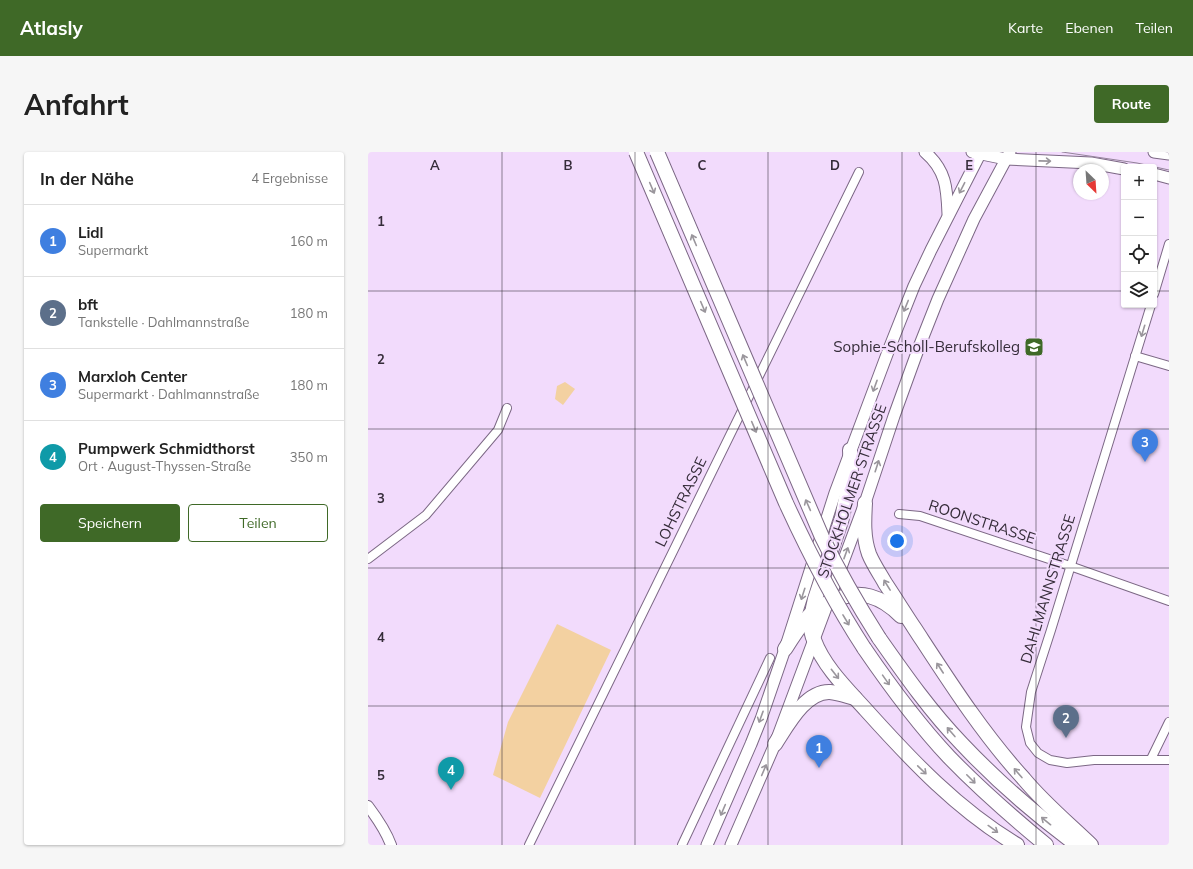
<!DOCTYPE html>
<html lang="de">
<meta charset="utf-8">
<style>
body{margin:0;font-family:Mulish,sans-serif;background:#f6f6f6;color:#222}
.controls{position:absolute;right:12px;top:12px;display:grid;overflow:hidden;border-radius:4px;box-shadow:0 1px 3px #0004}
.controls button{width:36px;height:36px;display:grid;place-items:center;padding:0;border:0;border-bottom:1px solid #e0e0e0;background:#fff;color:#222;font:20px sans-serif}
.compass{position:absolute;left:705px;top:12px;width:36px;height:36px;border-radius:50%;background:#fff;box-shadow:0 1px 3px #0004;rotate:155deg}
.you{position:absolute;left:529px;top:389px;width:14px;height:14px;margin:-10px;border:3px solid #fff;border-radius:50%;background:#1a73e8;box-shadow:0 0 0 6px #1a73e833}
.badge{display:grid;place-items:center;width:26px;height:26px;border-radius:50%;background:#3f6927;color:#fff;font-size:13px;font-weight:700}
.pin{position:absolute;translate:-50% -33px;filter:drop-shadow(0 1px 2px #0008)}
.pin::after{content:'';position:absolute;top:21px;width:14px;height:12px;background:inherit;clip-path:polygon(0 0,100% 0,50% 100%)}
.list{margin:0;padding:0;list-style:none}
h2{display:flex;justify-content:space-between;align-items:center;height:52px;margin:0;padding:0 16px;font-size:17px}
h2 small{font-size:13px;font-weight:400;color:#767676}
.list li{display:grid;grid-template-columns:26px 1fr auto;gap:12px;align-items:center;box-sizing:border-box;height:72px;padding:0 16px;border-top:1px solid #e0e0e0}
.list b{display:block;font-size:15px;white-space:nowrap}
.list p{margin:0;font-size:13px;white-space:nowrap;color:#767676}
.list em{font-size:13px;font-style:normal;color:#767676}
.actions{display:flex;gap:8px;padding:12px 16px}
.actions a{flex:1;padding:9px 0;border:1px solid #3f6927;border-radius:4px;text-align:center;font-size:14px;color:#3f6927}
.actions .main{background:#3f6927;color:#fff}
.icon{flex:none;width:22px;height:22px;fill:none;stroke:currentColor;stroke-width:2;stroke-linecap:round;stroke-linejoin:round}
.map{position:relative;flex:none;width:801px;height:693px;overflow:hidden;border-radius:4px}
header{display:flex;align-items:center;gap:24px;box-sizing:border-box;height:56px;padding:0 20px;background:#3f6927;color:#fff}
header strong{font-size:19px}
nav{display:flex;gap:22px;margin-inline-start:auto;font-size:14px}
.intro{display:flex;align-items:center;justify-content:space-between;box-sizing:border-box;height:96px;padding:0 24px}
h1{margin:0;font-size:28px}
.button{padding:10px 18px;border-radius:4px;background:#3f6927;color:#fff;font-size:14px;font-weight:700}
main{display:flex;gap:24px;padding:0 24px}
aside{flex:1;background:#fff;border-radius:4px;box-shadow:0 1px 3px #0004}
.map>svg:first-child{display:block}
.green{fill:#f3d1a1}
.lines{fill:none;stroke-linecap:round;stroke-linejoin:round}
.minor-casing{stroke:#7c6885;stroke-width:10}
.tertiary-casing{stroke:#7c6885;stroke-width:12}
.secondary-casing{stroke:#7c6885;stroke-width:13}
.motorway-casing{stroke:#7c6885;stroke-width:16}
.minor{stroke:#fff;stroke-width:8}
.tertiary{stroke:#fff;stroke-width:10}
.secondary{stroke:#fff;stroke-width:11}
.motorway{stroke:#fff;stroke-width:14}
.tram{stroke:#94849b;stroke-width:1}
.motorway-bridge-casing{stroke:#7c6885;stroke-width:16;stroke-linecap:butt}
.motorway-bridge{stroke:#fff;stroke-width:14}
.oneway{stroke:#9a969c}
.grid{fill:none;stroke:#352c39;stroke-width:1;stroke-opacity:0.55}
.labels{text-anchor:middle;stroke-width:4;stroke-linejoin:round;paint-order:stroke}
.poi-label{font-size:15px;fill:#352c39;stroke:#f2dbfc;text-anchor:end}
.street-label{font-size:15px;fill:#352c39;stroke:#f2dbfc}
.grid-label{font-size:13px;text-anchor:middle;font-weight:bold;fill:#352c39;stroke:#f2dbfc;stroke-width:4;stroke-linejoin:round;paint-order:stroke}
</style>
<header>
<strong>Atlasly</strong>
<nav><a>Karte</a><a>Ebenen</a><a>Teilen</a></nav>
</header>
<div class="intro"><h1>Anfahrt</h1><a class="button">Route</a></div>
<main>
<aside>
<h2>In der Nähe<small>4 Ergebnisse</small></h2>
<ul class="list">
<li><span class="badge" style="background:#3f7fe0">1</span><div><b>Lidl</b><p>Supermarkt</p></div><em>160 m</em></li>
<li><span class="badge" style="background:#5c6f8a">2</span><div><b>bft</b><p>Tankstelle · Dahlmannstraße</p></div><em>180 m</em></li>
<li><span class="badge" style="background:#3f7fe0">3</span><div><b>Marxloh Center</b><p>Supermarkt · Dahlmannstraße</p></div><em>180 m</em></li>
<li><span class="badge" style="background:#0f9aa8">4</span><div><b>Pumpwerk Schmidthorst</b><p>Ort · August-Thyssen-Straße</p></div><em>350 m</em></li>
</ul>
<div class="actions"><a class="main">Speichern</a><a>Teilen</a></div>
</aside>
<div class="map">
<svg width="801" height="693" viewBox="0 0 801 693">
<rect width="100%" height="100%" fill="#f2dbfc"/>
<g class="green">
<polygon points="197,230 207,237 195,253 187,247 189,234"/>
<polygon points="189,472 243,498 172,646 125,623 140,570"/>
</g>
<g class="lines">
<defs>
<g id="minor">
<polyline points="786,142 801,92"/>
<polyline points="783,153 683,478 663,540 658,575 662,591 670,601 682,608 699,611 726,608 801,608"/>
<polyline points="767,204 801,214"/>
<polyline points="531,362 552,364 702,414 801,449"/>
<polyline points="0,407 58,363 130,278 139,256"/>
<polyline points="783,607 801,570"/>
<polyline points="161,693 491,20"/>
<polyline points="314,693 402,506"/>
</g>
<path id="tertiary" d="M0 654C9 666 18 679 23 693"/>
<g id="secondary">
<path d="M557 0C578 18 579 36 580 62"/>
<polyline points="604,0 638,7 723,11 756,17"/>
<polyline points="786,0 801,2"/>
<polyline points="786,22 801,26"/>
<polyline points="339,693 383,592 393,567 417,497 467,341 521,197 546,134 563,98 613,0"/>
<polyline points="363,693 407,592 497,351 526,264 551,195 570,147 606,67 642,0"/>
</g>
<g id="motorway">
<path d="M482 298 483 321 474 366 447 447C444 460 440 475 446 488 456 515 479 537 498 558 543 608 590 658 649 693"/>
<path d="M497 351C496 368 495 385 501 402 505 412 512 422 517 431 527 446 537 462 547 477 581 529 614 581 656 627 676 651 700 671 723 693"/>
<path d="M511 486C537 523 563 560 594 592 629 629 668 663 709 693"/>
<path d="M496 496C522 534 549 571 581 605 611 636 644 665 678 693"/>
<path d="M417 497C424 486 435 468 445 460 451 455 459 451 466 448 493 437 513 444 533 464"/>
<path d="M407 592C419 574 437 539 462 540 471 541 479 544 487 546"/>
</g>
</defs>
<use href="#minor" class="minor-casing"/>
<use href="#tertiary" class="tertiary-casing"/>
<use href="#secondary" class="secondary-casing"/>
<use href="#motorway" class="motorway-casing"/>
<use href="#minor" class="minor"/>
<use href="#tertiary" class="tertiary"/>
<use href="#secondary" class="secondary"/>
<use href="#motorway" class="motorway"/>
<polyline class="tram" points="694,0 769,11 801,18"/>
<defs>
<g id="motorway-bridge">
<path d="M268 0 418 351C441 401 466 450 496 496"/>
<path d="M289 0 454 385C471 420 490 453 511 486"/>
</g>
</defs>
<use href="#motorway-bridge" class="motorway-bridge-casing"/>
<use href="#motorway-bridge" class="motorway-bridge"/>
</g>
<defs><path id="oneway-shaft" d="M-6 0H5M1.5-3L5.5 0L1.5 3" fill="none" stroke-width="1.6" stroke-linecap="round" stroke-linejoin="round"/></defs>
<g class="oneway">
<use href="#oneway-shaft" transform="translate(677 9) rotate(1)"/>
<use href="#oneway-shaft" transform="translate(284 36) rotate(67)"/>
<use href="#oneway-shaft" transform="translate(594 36) rotate(117)"/>
<use href="#oneway-shaft" transform="translate(326 88) rotate(-113)"/>
<use href="#oneway-shaft" transform="translate(538 154) rotate(112)"/>
<use href="#oneway-shaft" transform="translate(335 155) rotate(67)"/>
<use href="#oneway-shaft" transform="translate(775 179) rotate(107)"/>
<use href="#oneway-shaft" transform="translate(377 208) rotate(-113)"/>
<use href="#oneway-shaft" transform="translate(507 234) rotate(110)"/>
<use href="#oneway-shaft" transform="translate(386 275) rotate(67)"/>
<use href="#oneway-shaft" transform="translate(509 314) rotate(-72)"/>
<use href="#oneway-shaft" transform="translate(440 353) rotate(-114)"/>
<use href="#oneway-shaft" transform="translate(478 401) rotate(-70)"/>
<use href="#oneway-shaft" transform="translate(519 433) rotate(-122)"/>
<use href="#oneway-shaft" transform="translate(435 442) rotate(108)"/>
<use href="#oneway-shaft" transform="translate(478 468) rotate(59)"/>
<use href="#oneway-shaft" transform="translate(572 516) rotate(-123)"/>
<use href="#oneway-shaft" transform="translate(467 522) rotate(52)"/>
<use href="#oneway-shaft" transform="translate(518 528) rotate(55)"/>
<use href="#oneway-shaft" transform="translate(393 565) rotate(110)"/>
<use href="#oneway-shaft" transform="translate(583 580) rotate(-131)"/>
<use href="#oneway-shaft" transform="translate(396 618) rotate(-67)"/>
<use href="#oneway-shaft" transform="translate(554 618) rotate(44)"/>
<use href="#oneway-shaft" transform="translate(650 621) rotate(-131)"/>
<use href="#oneway-shaft" transform="translate(603 627) rotate(45)"/>
<use href="#oneway-shaft" transform="translate(355 658) rotate(113)"/>
<use href="#oneway-shaft" transform="translate(678 669) rotate(-141)"/>
<use href="#oneway-shaft" transform="translate(625 677) rotate(36)"/>
</g>
<path class="grid" d="M134 0V693M267 0V693M400 0V693M534 0V693M668 0V693M0 139H756M786 139H801M0 277H801M0 416H801M0 554H801"/>
<defs>
<symbol id="school-square" viewBox="-11 -11 22 22"><rect x="-9" y="-9" width="18" height="18" rx="4" fill="#3f6927" stroke="#f2dbfc"/><path d="M0-5L7-2L0 1L-7-2ZM-4 1L0 2.5L4 1V4Q0 6-4 4Z" fill="#fff"/></symbol>
</defs>
<g fill-rule="evenodd">
<use href="#school-square" x="655" y="184" width="22" height="22"/>
</g>
<g class="labels">
<g class="poi-label">
<text x="652" y="200">Sophie-Scholl-Berufskolleg</text>
</g>
<g class="street-label">
<text transform="translate(484 339) rotate(-71)" y="5">STOCKHOLMER STRASSE</text>
<text transform="translate(313 350) rotate(-64)" y="5">LOHSTRASSE</text>
<text transform="translate(614 370) rotate(18)" y="5">ROONSTRASSE</text>
<text transform="translate(680 437) rotate(-73)" y="5">DAHLMANNSTRASSE</text>
</g>
</g>
<g class="grid-label">
<text x="67" y="18">A</text>
<text x="200" y="18">B</text>
<text x="334" y="18">C</text>
<text x="467" y="18">D</text>
<text x="601" y="18">E</text>
<text x="13" y="74">1</text>
<text x="13" y="212">2</text>
<text x="13" y="351">3</text>
<text x="13" y="490">4</text>
<text x="13" y="628">5</text>
</g>
</svg>
<div class="controls">
<button>+</button>
<button>−</button>
<button><svg class="icon" aria-label="locate" viewBox="0 0 24 24"><circle cx="12" cy="12" r="6"/><path d="M12 2v4M12 18v4M2 12h4M18 12h4"/></svg></button>
<button><svg class="icon" aria-label="layers" viewBox="0 0 24 24"><path d="M12 4l9 5-9 5-9-5zM3 14l9 5 9-5"/></svg></button>
</div>
<svg class="compass" viewBox="-18 -18 36 36"><path d="M0-13l5 13h-10z" fill="#e53935"/><path d="M0 13l5-13h-10z" fill="#767676"/></svg>
<div class="you"></div>
<div class="pin badge" style="left:451px;top:616px;background:#3f7fe0">1</div>
<div class="pin badge" style="left:698px;top:586px;background:#5c6f8a">2</div>
<div class="pin badge" style="left:777px;top:310px;background:#3f7fe0">3</div>
<div class="pin badge" style="left:83px;top:638px;background:#0f9aa8">4</div>
</div>
</main>
